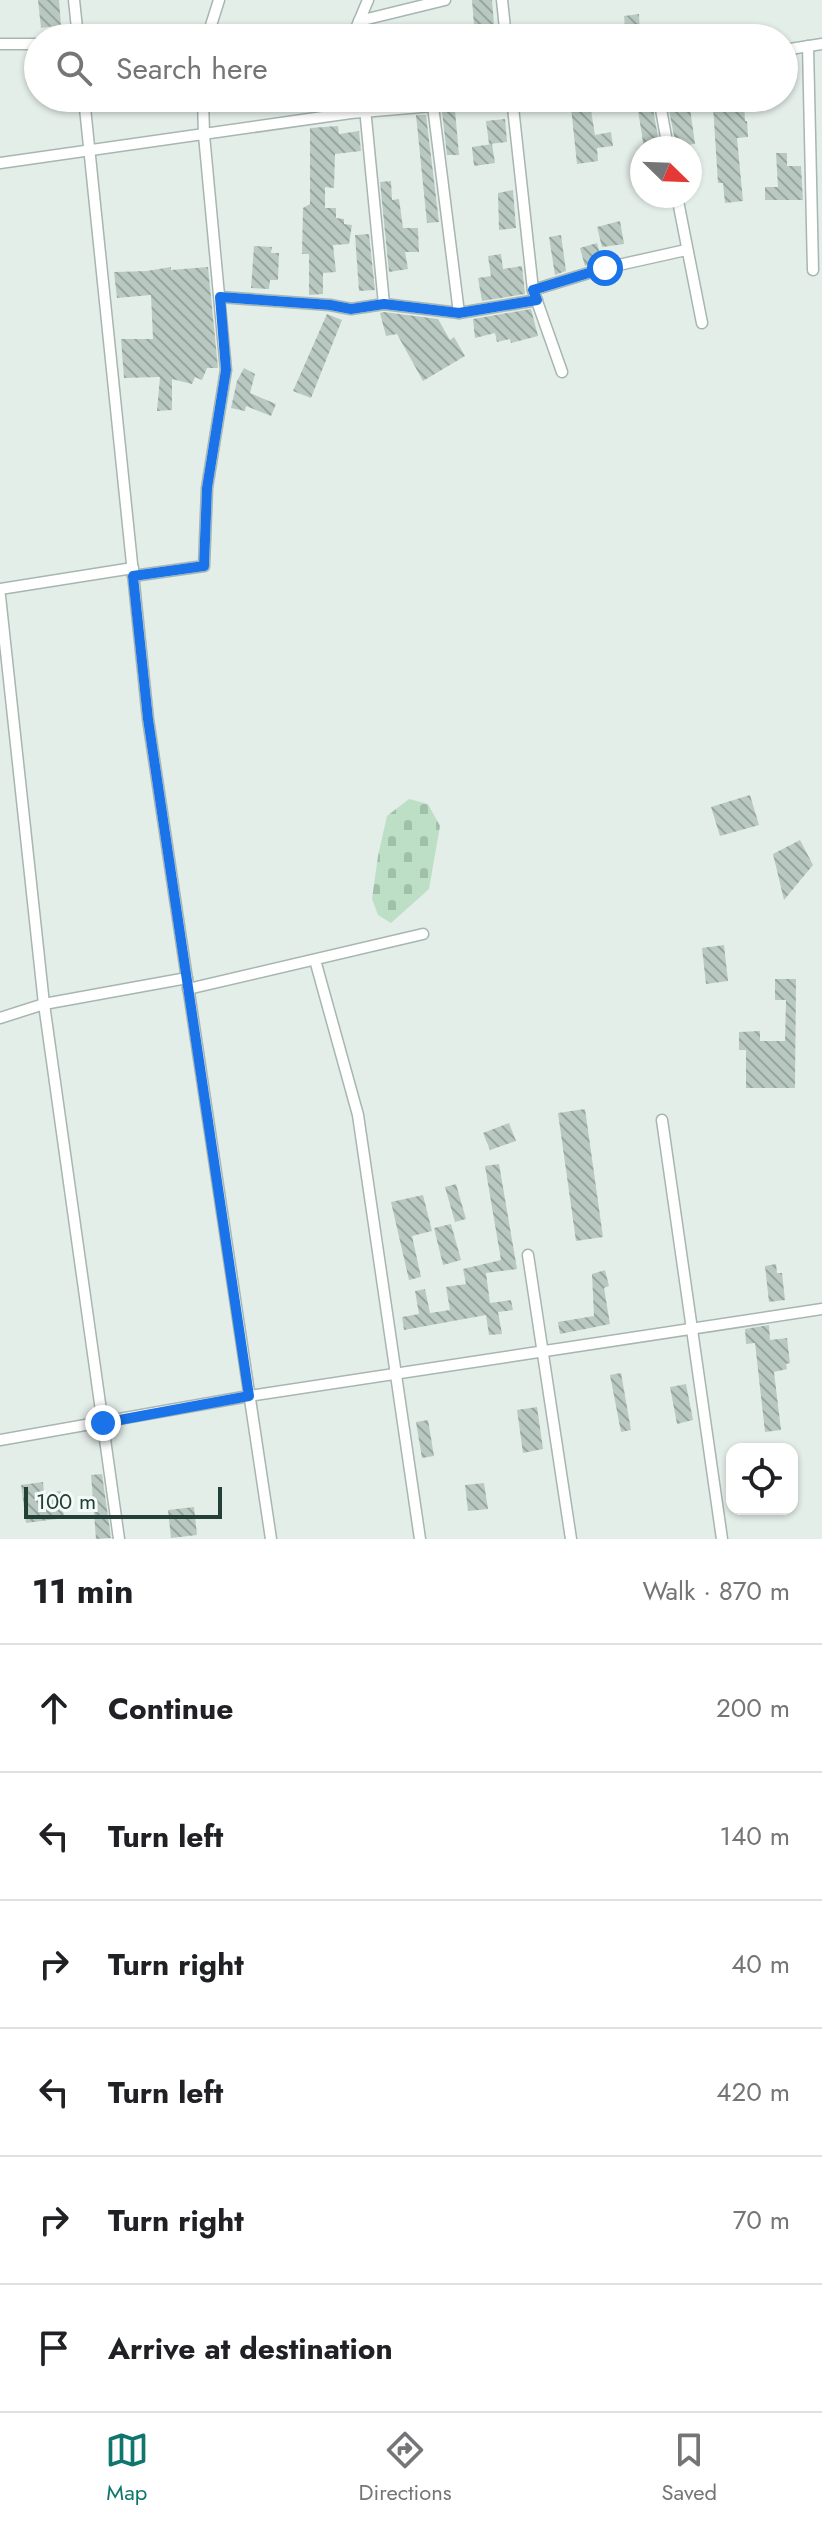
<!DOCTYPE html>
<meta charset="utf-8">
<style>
body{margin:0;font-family:Jost,sans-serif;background:#f2f2f2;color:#202124}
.controls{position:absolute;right:24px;bottom:24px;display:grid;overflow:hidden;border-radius:16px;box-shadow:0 2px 6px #0004}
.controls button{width:72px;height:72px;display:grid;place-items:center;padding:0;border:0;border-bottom:2px solid #e0e0e0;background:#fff;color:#202124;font:40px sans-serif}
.compass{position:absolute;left:630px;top:136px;width:72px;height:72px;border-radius:50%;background:#fff;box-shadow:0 2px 6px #0004;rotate:113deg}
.scale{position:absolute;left:24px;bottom:20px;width:198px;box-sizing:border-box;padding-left:8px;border:4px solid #224037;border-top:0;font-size:22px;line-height:28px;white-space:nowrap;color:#224037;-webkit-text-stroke:6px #f4faf7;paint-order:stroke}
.stop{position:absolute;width:24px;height:24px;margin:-18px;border:6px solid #1a73e8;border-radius:50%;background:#fff}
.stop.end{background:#1a73e8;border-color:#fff;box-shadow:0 2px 8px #0008}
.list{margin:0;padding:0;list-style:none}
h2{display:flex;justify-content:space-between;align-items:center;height:104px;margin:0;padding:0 32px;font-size:34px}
h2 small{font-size:26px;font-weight:400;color:#757577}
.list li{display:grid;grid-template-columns:52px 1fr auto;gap:24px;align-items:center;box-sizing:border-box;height:128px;padding:0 32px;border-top:2px solid #e0e0e0}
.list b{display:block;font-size:30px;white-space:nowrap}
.list em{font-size:26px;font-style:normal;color:#757577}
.icon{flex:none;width:44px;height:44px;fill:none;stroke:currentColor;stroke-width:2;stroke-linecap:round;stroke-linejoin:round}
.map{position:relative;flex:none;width:822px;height:1539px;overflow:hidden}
.search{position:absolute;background:#fff;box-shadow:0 2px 6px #0004;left:24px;right:24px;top:24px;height:88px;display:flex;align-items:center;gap:20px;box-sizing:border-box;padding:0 28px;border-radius:44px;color:#757577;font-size:30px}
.sheet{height:872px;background:#fff}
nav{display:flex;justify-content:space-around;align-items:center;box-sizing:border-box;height:112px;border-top:2px solid #e0e0e0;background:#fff;font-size:22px;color:#757577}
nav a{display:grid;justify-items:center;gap:4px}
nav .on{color:#0f766e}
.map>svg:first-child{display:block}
.cemetery{fill:url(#cemetery-stones)}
.building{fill:url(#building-back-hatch)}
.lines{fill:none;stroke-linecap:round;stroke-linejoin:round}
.street-casing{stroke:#a6b6b0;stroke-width:13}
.street{stroke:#fff;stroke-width:10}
.route{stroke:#1a73e8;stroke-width:10}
</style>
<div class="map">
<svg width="822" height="1539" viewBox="0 0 822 1539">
<defs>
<pattern id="cemetery-stones" width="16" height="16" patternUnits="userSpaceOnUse" patternTransform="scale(2)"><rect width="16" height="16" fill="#bcdfc5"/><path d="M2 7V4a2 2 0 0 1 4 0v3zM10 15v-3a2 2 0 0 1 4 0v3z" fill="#a1c0aa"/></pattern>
<pattern id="building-back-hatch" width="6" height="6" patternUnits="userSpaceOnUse" patternTransform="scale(2)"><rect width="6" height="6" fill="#b9c9c2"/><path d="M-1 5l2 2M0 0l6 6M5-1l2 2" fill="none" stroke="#96a59e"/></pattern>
</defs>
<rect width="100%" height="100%" fill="#e4eee9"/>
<polygon class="cemetery" points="409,799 428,804 440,826 429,889 391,923 378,915 372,899 378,856 387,816"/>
<g class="building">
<polygon points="38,0 59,0 61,25 41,28"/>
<polygon points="472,0 492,0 495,37 475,38"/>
<polygon points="639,14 640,38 626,38 624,16"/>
<polygon points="570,98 589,98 595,135 611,132 613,146 597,148 598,161 577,164"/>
<polygon points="636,98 651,98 660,148 644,148"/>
<polygon points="715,98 744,99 745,121 747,121 748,137 737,138 743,201 725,203 723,183 718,183 713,106 716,106"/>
<polygon points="690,108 695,144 676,146 669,110"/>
<polygon points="455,110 459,155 447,155 442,112"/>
<polygon points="416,115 426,115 439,222 427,223"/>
<polygon points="505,119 507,142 489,144 486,121"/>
<polygon points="338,126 339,134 359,131 361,151 335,154 334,188 325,187 325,208 336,208 336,218 344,219 344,224 352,225 349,244 333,245 336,272 323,273 323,294 309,295 309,254 302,254 303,208 310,204 310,128"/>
<polygon points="492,144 495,163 474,166 472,147"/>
<polygon points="776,153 787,153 787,166 801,166 803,200 765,200 765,187 778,187"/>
<polygon points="391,181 392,200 399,199 403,228 418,228 419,252 405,252 408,269 389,272 380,182"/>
<polygon points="513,190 516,228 499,230 498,193"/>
<polygon points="620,221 624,244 602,247 597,227"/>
<polygon points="369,234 375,290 359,291 355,235"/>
<polygon points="561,235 566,271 555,275 549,237"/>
<polygon points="597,243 602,261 585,266 580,248"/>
<polygon points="254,246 272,247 271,253 279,253 278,280 270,280 269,289 251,288"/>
<polygon points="501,254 503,269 522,266 525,294 482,301 478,278 491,276 488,256"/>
<polygon points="171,267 171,270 208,267 218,368 207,368 202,380 195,377 192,384 172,379 172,410 157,411 160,377 124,378 121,339 153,339 151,295 117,298 114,272 147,271"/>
<polygon points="531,309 538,336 511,343 510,339 497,342 495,333 475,338 473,319"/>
<polygon points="384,312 438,319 450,340 454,337 465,356 423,381 397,334 386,336 380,313"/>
<polygon points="327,314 342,320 311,398 293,391"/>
<polygon points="244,368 255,374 250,393 276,404 271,416 246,406 245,411 231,408 237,381"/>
<polygon points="750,795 759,825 720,836 711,807"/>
<polygon points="800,840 813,865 784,900 773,854"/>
<polygon points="724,945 728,981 706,984 702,948"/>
<polygon points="775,979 796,979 795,1088 746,1088 746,1050 739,1050 739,1032 760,1031 760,1041 785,1041 786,1000 775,1000"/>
<polygon points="585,1109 603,1237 576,1241 558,1113"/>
<polygon points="509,1123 516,1141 490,1150 483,1133"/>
<polygon points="499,1164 517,1269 486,1273 490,1303 511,1300 513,1310 498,1312 502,1334 489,1335 486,1315 404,1330 402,1317 419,1314 415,1291 425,1289 430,1313 450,1310 446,1287 466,1284 463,1269 501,1260 485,1166"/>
<polygon points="456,1184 466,1219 455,1222 445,1187"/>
<polygon points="423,1195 432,1231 412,1236 421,1277 409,1280 391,1202"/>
<polygon points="451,1224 461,1260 443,1265 434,1228"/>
<polygon points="776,1264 777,1273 782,1273 785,1300 769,1302 765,1266"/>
<polygon points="605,1270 609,1286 604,1288 610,1324 560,1334 558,1322 594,1316 592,1274"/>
<polygon points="769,1325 770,1340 787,1338 790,1363 786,1364 787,1369 774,1372 781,1430 765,1432 755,1343 746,1344 745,1329"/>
<polygon points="621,1373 631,1430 621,1432 610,1375"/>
<polygon points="686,1384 693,1420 677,1424 670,1387"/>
<polygon points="537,1407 543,1449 523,1453 517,1410"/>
<polygon points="428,1420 434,1456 422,1458 416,1422"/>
<polygon points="102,1474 111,1538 96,1539 91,1475"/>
<polygon points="43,1482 44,1493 61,1491 64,1518 26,1523 21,1485"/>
<polygon points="484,1483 488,1509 468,1511 465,1485"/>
<polygon points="194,1507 197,1535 171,1538 168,1510"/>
</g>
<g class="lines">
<defs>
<g id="street">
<polyline points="74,0 78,38"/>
<polyline points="502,0 506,38"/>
<polyline points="359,21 445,0"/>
<polyline points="207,38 219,0"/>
<polyline points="352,38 368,0"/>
<polyline points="0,44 38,44"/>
<polyline points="808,46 813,270"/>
<polyline points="784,50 822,44"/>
<polyline points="84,98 148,719 271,1539"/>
<polyline points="364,98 384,304"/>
<polyline points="512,98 533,290 562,372"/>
<polyline points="659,98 668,148"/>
<polyline points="0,163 351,113 433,106 475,98"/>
<polyline points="677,196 702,323"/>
<polyline points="533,290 605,268 686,250"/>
<polyline points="220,297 330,305 351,309 384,304 459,313 433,106"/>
<polyline points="459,313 537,300"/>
<polyline points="133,576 204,566 207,488 226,370 204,135 203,98"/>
<polyline points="0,589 133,568"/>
<polyline points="0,596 44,1004 119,1539"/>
<polyline points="315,960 358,1115 420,1539"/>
<polyline points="188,989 423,934"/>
<polyline points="0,1018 44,1004 187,978"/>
<polyline points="662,1120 722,1539"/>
<polyline points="528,1255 571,1539"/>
<polyline points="0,1440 249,1396 822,1309"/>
</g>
</defs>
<use href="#street" class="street-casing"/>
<use href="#street" class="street"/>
</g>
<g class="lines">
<polyline class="route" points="103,1423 249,1396 148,719 133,576 204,566 207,488 226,370 220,297 330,305 351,309 384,304 459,313 537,300 533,290 605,268"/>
</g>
</svg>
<div class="controls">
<button><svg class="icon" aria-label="locate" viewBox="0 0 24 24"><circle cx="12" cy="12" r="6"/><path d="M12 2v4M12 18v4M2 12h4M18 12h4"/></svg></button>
</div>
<svg class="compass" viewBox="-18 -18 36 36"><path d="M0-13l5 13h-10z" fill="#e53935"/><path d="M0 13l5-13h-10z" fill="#757577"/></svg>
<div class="scale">100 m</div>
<div class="stop" style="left:605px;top:268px"></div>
<div class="stop end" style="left:103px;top:1423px"></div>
<div class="search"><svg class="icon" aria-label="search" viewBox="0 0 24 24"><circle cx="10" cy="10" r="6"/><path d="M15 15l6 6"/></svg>Search here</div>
</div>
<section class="sheet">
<h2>11 min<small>Walk · 870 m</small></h2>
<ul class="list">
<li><svg class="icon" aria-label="ahead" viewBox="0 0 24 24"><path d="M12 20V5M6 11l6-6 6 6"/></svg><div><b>Continue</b></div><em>200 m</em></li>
<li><svg class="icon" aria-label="left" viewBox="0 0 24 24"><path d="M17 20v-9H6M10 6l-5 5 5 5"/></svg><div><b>Turn left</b></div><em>140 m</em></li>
<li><svg class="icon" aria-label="right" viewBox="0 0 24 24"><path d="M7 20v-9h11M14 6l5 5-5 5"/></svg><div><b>Turn right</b></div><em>40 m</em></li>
<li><svg class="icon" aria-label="left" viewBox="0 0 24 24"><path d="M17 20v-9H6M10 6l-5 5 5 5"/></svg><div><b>Turn left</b></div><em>420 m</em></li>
<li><svg class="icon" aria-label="right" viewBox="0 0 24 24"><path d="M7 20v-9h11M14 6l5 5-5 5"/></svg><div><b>Turn right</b></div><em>70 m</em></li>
<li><svg class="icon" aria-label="arrive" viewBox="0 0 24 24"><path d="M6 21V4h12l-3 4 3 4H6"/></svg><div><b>Arrive at destination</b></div></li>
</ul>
</section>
<nav>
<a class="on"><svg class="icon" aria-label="map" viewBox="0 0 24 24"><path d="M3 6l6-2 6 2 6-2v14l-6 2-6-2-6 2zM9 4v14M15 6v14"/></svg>Map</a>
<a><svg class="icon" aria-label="directions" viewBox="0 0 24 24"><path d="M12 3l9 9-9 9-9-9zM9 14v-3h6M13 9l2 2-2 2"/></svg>Directions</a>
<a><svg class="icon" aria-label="saved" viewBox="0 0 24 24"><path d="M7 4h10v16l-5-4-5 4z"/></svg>Saved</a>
</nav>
